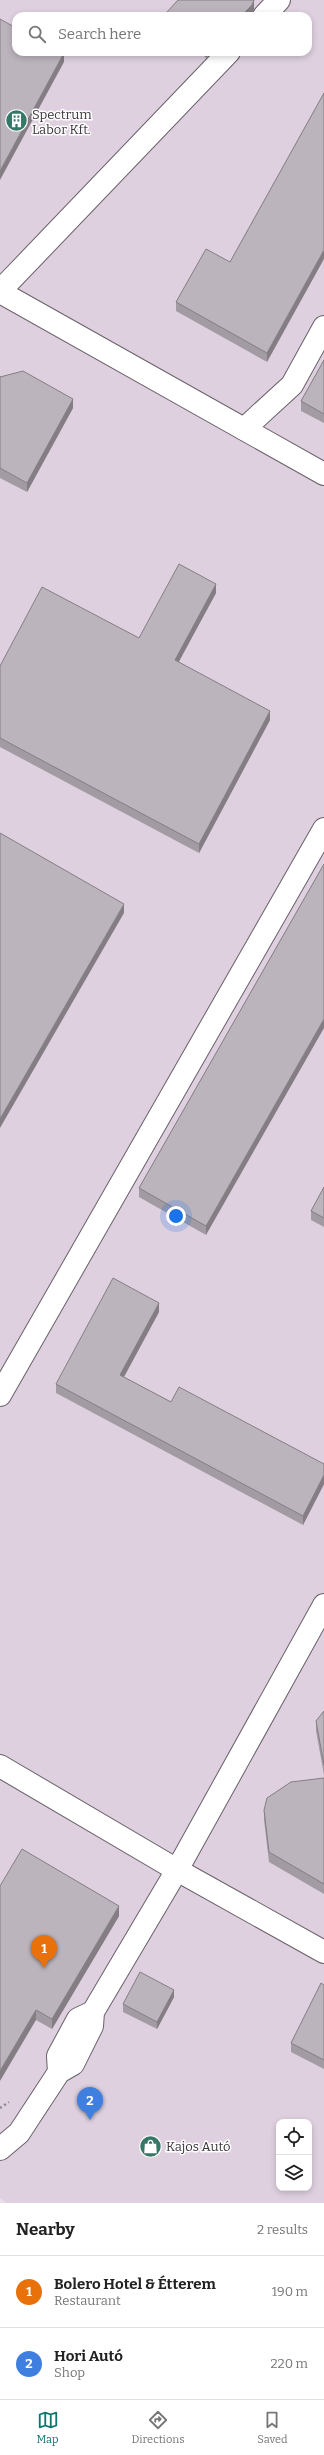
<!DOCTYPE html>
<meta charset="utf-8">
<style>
body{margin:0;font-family:Bitter,serif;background:#f2f2f2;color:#222}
.controls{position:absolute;right:12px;bottom:12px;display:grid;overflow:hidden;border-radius:8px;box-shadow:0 2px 6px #0003}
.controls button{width:36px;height:36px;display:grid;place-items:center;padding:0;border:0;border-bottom:1px solid #e0e0e0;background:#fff;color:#222;font:20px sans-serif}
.you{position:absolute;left:176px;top:1216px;width:14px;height:14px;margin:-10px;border:3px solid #fff;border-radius:50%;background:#1a73e8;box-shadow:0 0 0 6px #1a73e833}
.badge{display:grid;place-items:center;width:26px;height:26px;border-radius:50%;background:#0f766e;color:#fff;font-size:13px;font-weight:700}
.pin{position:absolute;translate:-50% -33px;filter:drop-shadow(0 1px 2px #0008)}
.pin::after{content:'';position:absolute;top:21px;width:14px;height:12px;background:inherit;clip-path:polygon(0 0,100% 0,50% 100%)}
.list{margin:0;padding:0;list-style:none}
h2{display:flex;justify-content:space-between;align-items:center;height:52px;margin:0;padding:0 16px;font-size:17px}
h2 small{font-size:13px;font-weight:400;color:#767676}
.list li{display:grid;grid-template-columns:26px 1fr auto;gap:12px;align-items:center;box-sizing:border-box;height:72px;padding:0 16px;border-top:1px solid #e0e0e0}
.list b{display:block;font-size:15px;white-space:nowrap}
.list p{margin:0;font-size:13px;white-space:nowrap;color:#767676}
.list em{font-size:13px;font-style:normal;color:#767676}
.icon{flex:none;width:22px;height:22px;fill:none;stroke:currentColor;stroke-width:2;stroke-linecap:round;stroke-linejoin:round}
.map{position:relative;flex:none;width:324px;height:2203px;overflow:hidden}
.search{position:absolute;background:#fff;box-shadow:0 2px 6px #0003;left:12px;right:12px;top:12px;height:44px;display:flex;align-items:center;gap:10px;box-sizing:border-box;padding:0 14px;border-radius:12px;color:#767676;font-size:15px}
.sheet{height:196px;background:#fff}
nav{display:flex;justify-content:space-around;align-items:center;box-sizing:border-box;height:56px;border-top:1px solid #e0e0e0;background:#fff;font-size:11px;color:#767676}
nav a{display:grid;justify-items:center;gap:2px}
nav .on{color:#0f766e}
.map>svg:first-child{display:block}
.built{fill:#ded0df;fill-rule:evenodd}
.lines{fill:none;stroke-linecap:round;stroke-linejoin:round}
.minor-casing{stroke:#696169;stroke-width:24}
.path{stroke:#8d878e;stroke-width:2.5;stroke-dasharray:2 3;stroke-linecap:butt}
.minor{stroke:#fff;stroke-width:22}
.wall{fill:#a29ba3}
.shaded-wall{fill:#847e84}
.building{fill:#bcb4bd;stroke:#847e84}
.labels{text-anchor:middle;stroke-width:3;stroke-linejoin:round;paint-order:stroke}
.poi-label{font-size:13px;fill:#3a363a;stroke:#fff;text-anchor:start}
</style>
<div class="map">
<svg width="324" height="2203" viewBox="0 0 324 2203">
<rect width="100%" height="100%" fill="#e7dee8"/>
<path class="built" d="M0 0H324V2203H7L0 2198ZM16 16H308V52H16ZM279 2122H309V2188H279Z"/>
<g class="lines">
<defs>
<g id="minor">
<polyline points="264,16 279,0"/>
<polyline points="0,291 229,52"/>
<polyline points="0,292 324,474"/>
<polyline points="244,429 292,385 324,327"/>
<polyline points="0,1395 324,829"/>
<polyline points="0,1766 177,1870 324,1952"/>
<polyline points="59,2072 58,2056 78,2019 93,2012"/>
<polyline points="0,2149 19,2133 59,2072 73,2064 92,2026 93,2012 177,1870 324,1605"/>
</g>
</defs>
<use href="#minor" class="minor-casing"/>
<polyline class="path" points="0,2108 9,2102"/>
<use href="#minor" class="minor"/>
</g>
<g class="wall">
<polygon points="254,9 252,14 250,16 167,16 167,12"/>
<polygon points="200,52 212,52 206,58"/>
<polygon points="324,93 267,362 176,311 176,302 230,262"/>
<polygon points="324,360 324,423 301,411 301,401"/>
<polygon points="0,376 73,408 27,492 0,478"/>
<polygon points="216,593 178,662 270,720 199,853 0,747 0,666 139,638"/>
<polygon points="324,864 206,1235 139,1197 139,1188"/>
<polygon points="324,1187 324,1227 311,1220 311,1211"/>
<polygon points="159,1312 124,1377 171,1402 324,1464 324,1484 303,1525 56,1393 56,1384"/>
<polygon points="324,1711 324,1775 316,1731 316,1721"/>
<polygon points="324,1778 324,1894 269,1862 264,1820 264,1810"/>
<polygon points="0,1886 119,1916 52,2029 36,2020"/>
<polygon points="324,1985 324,2069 291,2052 291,2043"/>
<polygon points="174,1997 157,2029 123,2012 123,2004"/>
</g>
<g class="shaded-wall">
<polygon points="254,0 254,9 252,14 250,16 241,16"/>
<polygon points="206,52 212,52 206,58"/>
<polygon points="64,53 64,62 0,180 0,171"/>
<polygon points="324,250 324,259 267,362 267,353"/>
<polygon points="73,399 73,408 27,492 27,483"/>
<polygon points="216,584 216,593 175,669 175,660"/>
<polygon points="270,711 270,720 199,853 199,844"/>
<polygon points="124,904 124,913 0,1128 0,1119"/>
<polygon points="324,1019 324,1028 206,1235 206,1226"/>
<polygon points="159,1303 159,1312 120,1384 120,1375"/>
<polygon points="324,1475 324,1484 303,1525 303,1516"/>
<polygon points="119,1906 119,1916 52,2029 52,2019"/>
<polygon points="174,1990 174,1997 157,2029 157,2022"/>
<polygon points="36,2010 36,2020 0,2081 0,2071"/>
</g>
<g class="building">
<polygon points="178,0 254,0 252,5 241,16 171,16 167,12"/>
<polygon points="0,19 16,28 16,52 61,52 64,53 0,171"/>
<polygon points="324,93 324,250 267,353 176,302 206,249 230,262"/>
<polygon points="324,360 324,414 301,401"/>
<polygon points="23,371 73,399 27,483 0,468 0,377"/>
<polygon points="179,564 216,584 175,660 270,711 199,844 0,738 0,666 42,587 139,638"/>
<polygon points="0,833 124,904 0,1119"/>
<polygon points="324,864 324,1019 206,1226 139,1188"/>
<polygon points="324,1187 324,1218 311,1211"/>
<polygon points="113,1278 159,1303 120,1375 171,1402 179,1387 324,1464 324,1475 303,1516 56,1384"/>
<polygon points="324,1711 324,1765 316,1721"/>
<polygon points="324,1778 324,1884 269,1852 264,1810 267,1798 291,1782"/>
<polygon points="22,1849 119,1906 52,2019 36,2010 0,2071 0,1886"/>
<polygon points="140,1972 174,1990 157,2022 123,2004"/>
<polygon points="321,1983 324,1985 324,2060 291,2043"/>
</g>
<defs>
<symbol id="building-disc" viewBox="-11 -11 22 22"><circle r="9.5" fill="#367767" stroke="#fff"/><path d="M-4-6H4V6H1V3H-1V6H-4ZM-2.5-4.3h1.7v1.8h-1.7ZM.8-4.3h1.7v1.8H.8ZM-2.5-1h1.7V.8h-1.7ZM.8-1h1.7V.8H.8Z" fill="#fff"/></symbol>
<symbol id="shop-disc" viewBox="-11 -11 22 22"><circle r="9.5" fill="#367767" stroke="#fff"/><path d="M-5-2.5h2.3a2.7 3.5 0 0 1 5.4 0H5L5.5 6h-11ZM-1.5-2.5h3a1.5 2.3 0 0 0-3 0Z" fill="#fff"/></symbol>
</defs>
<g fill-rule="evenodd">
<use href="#building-disc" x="4" y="108" width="25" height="25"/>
<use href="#shop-disc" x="138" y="2134" width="25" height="25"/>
</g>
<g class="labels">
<g class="poi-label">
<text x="32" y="119">Spectrum<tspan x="32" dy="15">Labor Kft.</tspan></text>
<text x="166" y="2151">Kajos Autó</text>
</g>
</g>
</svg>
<div class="controls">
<button><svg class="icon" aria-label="locate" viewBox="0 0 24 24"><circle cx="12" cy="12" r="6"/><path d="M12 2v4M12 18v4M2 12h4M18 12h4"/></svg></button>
<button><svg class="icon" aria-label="layers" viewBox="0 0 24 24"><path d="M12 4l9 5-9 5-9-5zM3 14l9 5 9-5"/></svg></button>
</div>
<div class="you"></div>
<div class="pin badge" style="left:44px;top:1968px;background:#e8710a">1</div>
<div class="pin badge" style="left:90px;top:2120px;background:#3f7fe0">2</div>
<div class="search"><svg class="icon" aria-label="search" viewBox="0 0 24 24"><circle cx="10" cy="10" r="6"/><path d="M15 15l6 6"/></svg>Search here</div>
</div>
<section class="sheet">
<h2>Nearby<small>2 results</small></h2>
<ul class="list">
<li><span class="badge" style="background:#e8710a">1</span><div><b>Bolero Hotel &amp; Étterem</b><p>Restaurant</p></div><em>190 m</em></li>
<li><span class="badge" style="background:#3f7fe0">2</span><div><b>Hori Autó</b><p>Shop</p></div><em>220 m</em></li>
</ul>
</section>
<nav>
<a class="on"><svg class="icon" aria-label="map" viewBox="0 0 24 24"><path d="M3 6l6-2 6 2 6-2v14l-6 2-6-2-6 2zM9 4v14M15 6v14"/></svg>Map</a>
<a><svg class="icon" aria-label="directions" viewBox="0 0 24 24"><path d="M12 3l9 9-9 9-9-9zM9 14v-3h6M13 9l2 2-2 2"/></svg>Directions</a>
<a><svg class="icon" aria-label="saved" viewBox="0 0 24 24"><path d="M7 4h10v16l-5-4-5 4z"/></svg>Saved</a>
</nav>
